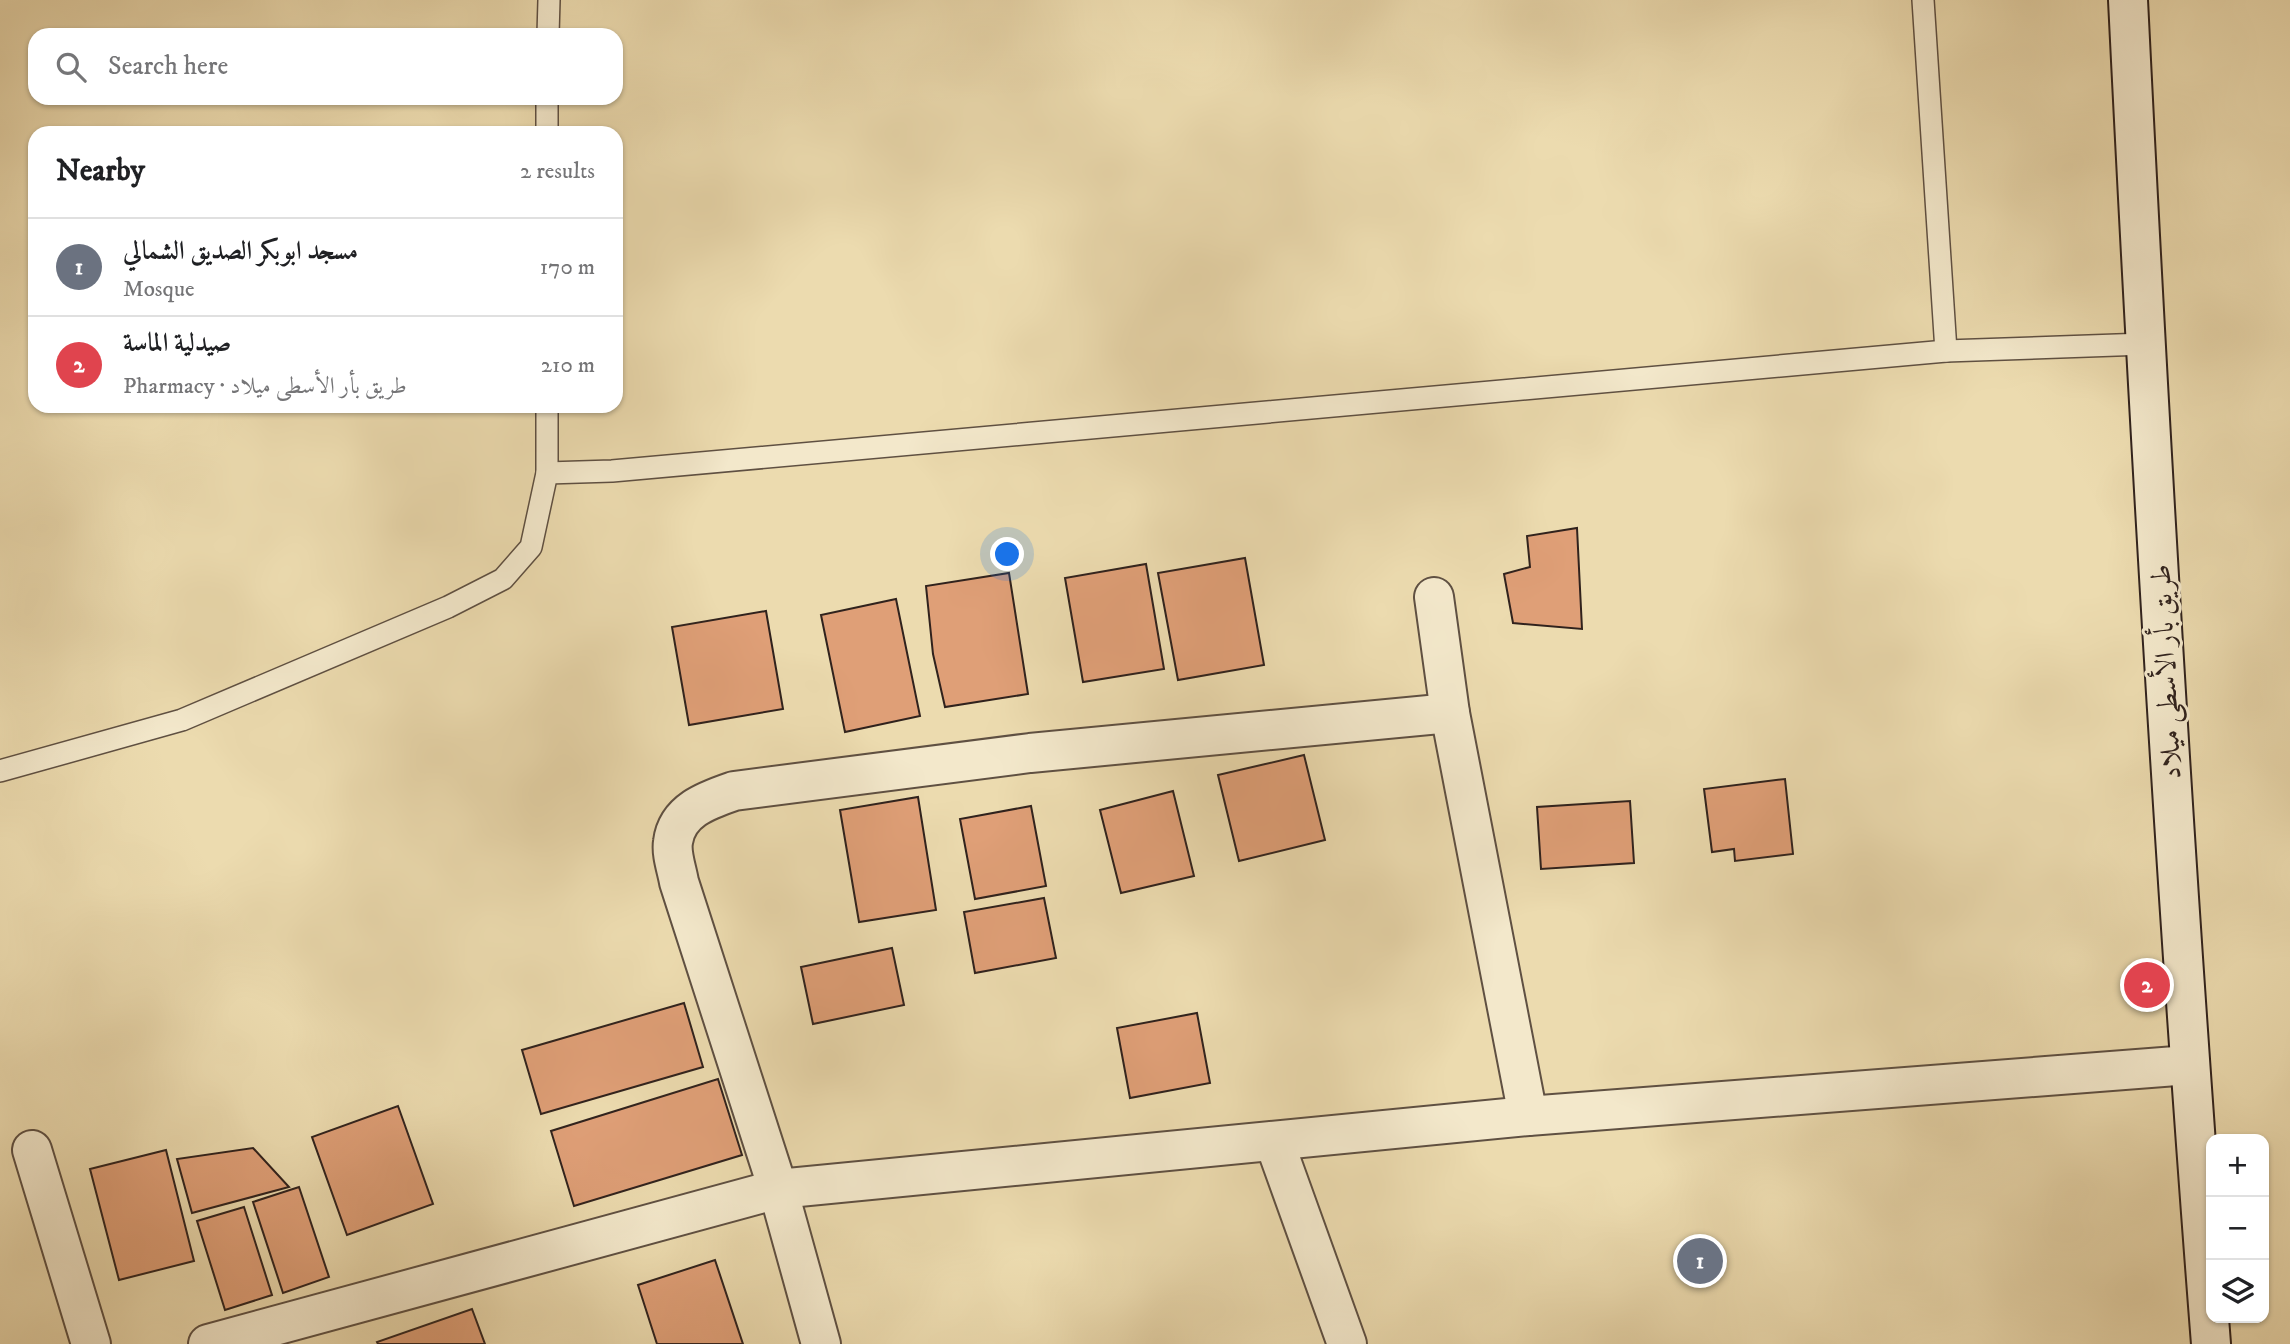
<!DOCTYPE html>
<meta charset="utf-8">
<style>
body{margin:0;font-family:"IM FELL DW Pica",Amiri,serif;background:#f2f2f2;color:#202124}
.controls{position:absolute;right:21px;bottom:21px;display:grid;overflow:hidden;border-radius:14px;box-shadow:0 2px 5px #0004}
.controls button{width:63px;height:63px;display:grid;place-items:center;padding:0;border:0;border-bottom:2px solid #e0e0e0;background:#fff;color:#202124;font:35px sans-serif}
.you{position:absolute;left:1008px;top:555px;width:24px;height:24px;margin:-18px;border:5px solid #fff;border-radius:50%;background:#1a73e8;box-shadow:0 0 0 10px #1a73e833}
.badge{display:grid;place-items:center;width:46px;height:46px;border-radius:50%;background:#8f2418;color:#fff;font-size:23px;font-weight:700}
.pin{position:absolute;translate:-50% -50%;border:4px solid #fff;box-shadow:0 2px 7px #0006}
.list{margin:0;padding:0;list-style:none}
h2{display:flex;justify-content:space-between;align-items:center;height:91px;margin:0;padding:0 28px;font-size:30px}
h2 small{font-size:23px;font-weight:400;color:#757577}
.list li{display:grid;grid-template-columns:46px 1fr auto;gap:21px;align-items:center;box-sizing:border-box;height:98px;padding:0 28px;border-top:2px solid #e0e0e0}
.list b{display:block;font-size:26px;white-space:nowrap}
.list p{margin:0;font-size:23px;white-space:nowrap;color:#757577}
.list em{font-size:23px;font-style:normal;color:#757577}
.icon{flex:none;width:38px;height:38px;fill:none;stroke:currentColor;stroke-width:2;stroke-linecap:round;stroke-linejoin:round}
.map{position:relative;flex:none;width:2290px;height:1344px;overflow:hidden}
.search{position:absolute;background:#fff;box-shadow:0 2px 5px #0004;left:28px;top:28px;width:595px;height:77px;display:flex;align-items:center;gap:18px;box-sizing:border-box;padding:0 24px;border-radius:21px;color:#757577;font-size:26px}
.panel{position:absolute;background:#fff;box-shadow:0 2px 5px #0004;left:28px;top:126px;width:595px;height:287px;border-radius:21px}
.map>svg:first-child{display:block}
.building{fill:#df9f77;stroke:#30221d;stroke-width:2}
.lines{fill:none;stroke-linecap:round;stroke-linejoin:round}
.service-casing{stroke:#5f5042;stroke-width:24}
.minor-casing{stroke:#5f5042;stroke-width:42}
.secondary-casing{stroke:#30221d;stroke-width:42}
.service{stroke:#f3e8cb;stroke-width:21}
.minor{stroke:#f3e8cb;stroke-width:38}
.secondary{stroke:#f3e8cb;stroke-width:38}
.labels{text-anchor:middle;stroke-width:6;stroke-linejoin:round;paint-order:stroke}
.street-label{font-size:28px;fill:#30221d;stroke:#f3e8cb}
</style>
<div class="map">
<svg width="2290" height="1344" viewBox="0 0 2290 1344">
<rect width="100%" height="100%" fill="#ecdbaf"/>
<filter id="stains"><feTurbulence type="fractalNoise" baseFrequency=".00286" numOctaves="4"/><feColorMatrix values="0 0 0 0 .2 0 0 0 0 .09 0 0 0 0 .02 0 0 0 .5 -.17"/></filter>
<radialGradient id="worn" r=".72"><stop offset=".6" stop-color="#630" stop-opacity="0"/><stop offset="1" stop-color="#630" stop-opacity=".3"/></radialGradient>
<g class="building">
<polygon points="1577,528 1582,629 1513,623 1504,574 1530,567 1527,536"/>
<polygon points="1245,558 1264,665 1178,680 1158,573"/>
<polygon points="1146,564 1164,669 1083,682 1065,578"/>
<polygon points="1009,573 1028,694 945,707 933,654 926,586"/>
<polygon points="896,599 920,716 845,732 821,615"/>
<polygon points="766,611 783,709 689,725 672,627"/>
<polygon points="1304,755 1325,840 1239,861 1218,775"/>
<polygon points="1785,779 1793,854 1735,861 1734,849 1712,852 1704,789"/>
<polygon points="1173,791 1194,876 1121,893 1100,810"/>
<polygon points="918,797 936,910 859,922 840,810"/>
<polygon points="1630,801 1634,863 1541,869 1537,807"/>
<polygon points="1031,806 1046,886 975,899 960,819"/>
<polygon points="1044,898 1056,958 975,973 964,912"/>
<polygon points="892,948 904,1005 813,1024 801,967"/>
<polygon points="684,1003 703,1067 541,1114 522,1050"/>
<polygon points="1197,1013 1210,1083 1130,1098 1117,1028"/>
<polygon points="718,1079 742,1155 574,1206 551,1131"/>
<polygon points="398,1106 433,1204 347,1235 312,1137"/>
<polygon points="253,1148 289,1187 192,1213 177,1159"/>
<polygon points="166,1150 194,1261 119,1280 90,1169"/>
<polygon points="299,1187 329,1277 283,1293 253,1202"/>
<polygon points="244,1207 272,1295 225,1310 197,1221"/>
<polygon points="715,1260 743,1344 657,1344 638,1285"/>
<polygon points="472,1309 485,1344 378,1344 377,1342"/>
</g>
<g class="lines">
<defs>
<g id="service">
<polyline points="1923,0 1946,351"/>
<polyline points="548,35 549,0"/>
<polyline points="547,133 547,98"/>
<polyline points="547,473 547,406"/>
<polyline points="0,771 182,720 448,607 503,579 531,547 547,473 612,471 1946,351 2145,344"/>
</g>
<g id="minor">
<polyline points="1434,597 1450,713 1528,1116"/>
<polyline points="1274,1141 1347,1344"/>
<polyline points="32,1150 91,1344"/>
<polyline points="208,1344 778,1189 1528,1116 2189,1065"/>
<path d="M821 1344 778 1189 679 882C677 870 671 854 673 842 677 810 708 800 734 791L1030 753 1450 713"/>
</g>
<path id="secondary" d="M2128 0C2150 448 2176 896 2211 1344"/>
</defs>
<use href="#service" class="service-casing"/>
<use href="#minor" class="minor-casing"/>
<use href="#secondary" class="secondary-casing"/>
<use href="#service" class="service"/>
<use href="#minor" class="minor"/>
<use href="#secondary" class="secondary"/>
</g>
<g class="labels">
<g class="street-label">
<text transform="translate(2165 672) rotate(-93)" y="10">طريق بأر الأسطى ميلاد</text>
</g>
</g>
<rect width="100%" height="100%" filter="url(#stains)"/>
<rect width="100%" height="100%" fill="url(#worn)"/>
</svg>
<div class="controls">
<button>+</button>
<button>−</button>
<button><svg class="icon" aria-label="layers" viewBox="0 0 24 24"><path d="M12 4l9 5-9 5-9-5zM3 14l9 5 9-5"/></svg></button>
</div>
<div class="you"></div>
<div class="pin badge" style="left:1700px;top:1261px;background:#6b7280">1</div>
<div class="pin badge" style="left:2147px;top:985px;background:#e0444e">2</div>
<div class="search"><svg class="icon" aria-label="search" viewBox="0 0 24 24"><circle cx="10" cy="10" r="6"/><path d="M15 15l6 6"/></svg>Search here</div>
<section class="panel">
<h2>Nearby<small>2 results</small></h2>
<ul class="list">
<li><span class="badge" style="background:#6b7280">1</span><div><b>مسجد ابوبكر الصديق الشمالي</b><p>Mosque</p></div><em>170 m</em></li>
<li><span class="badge" style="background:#e0444e">2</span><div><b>صيدلية الماسة</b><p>Pharmacy · طريق بأر الأسطى ميلاد</p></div><em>210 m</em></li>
</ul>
</section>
</div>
